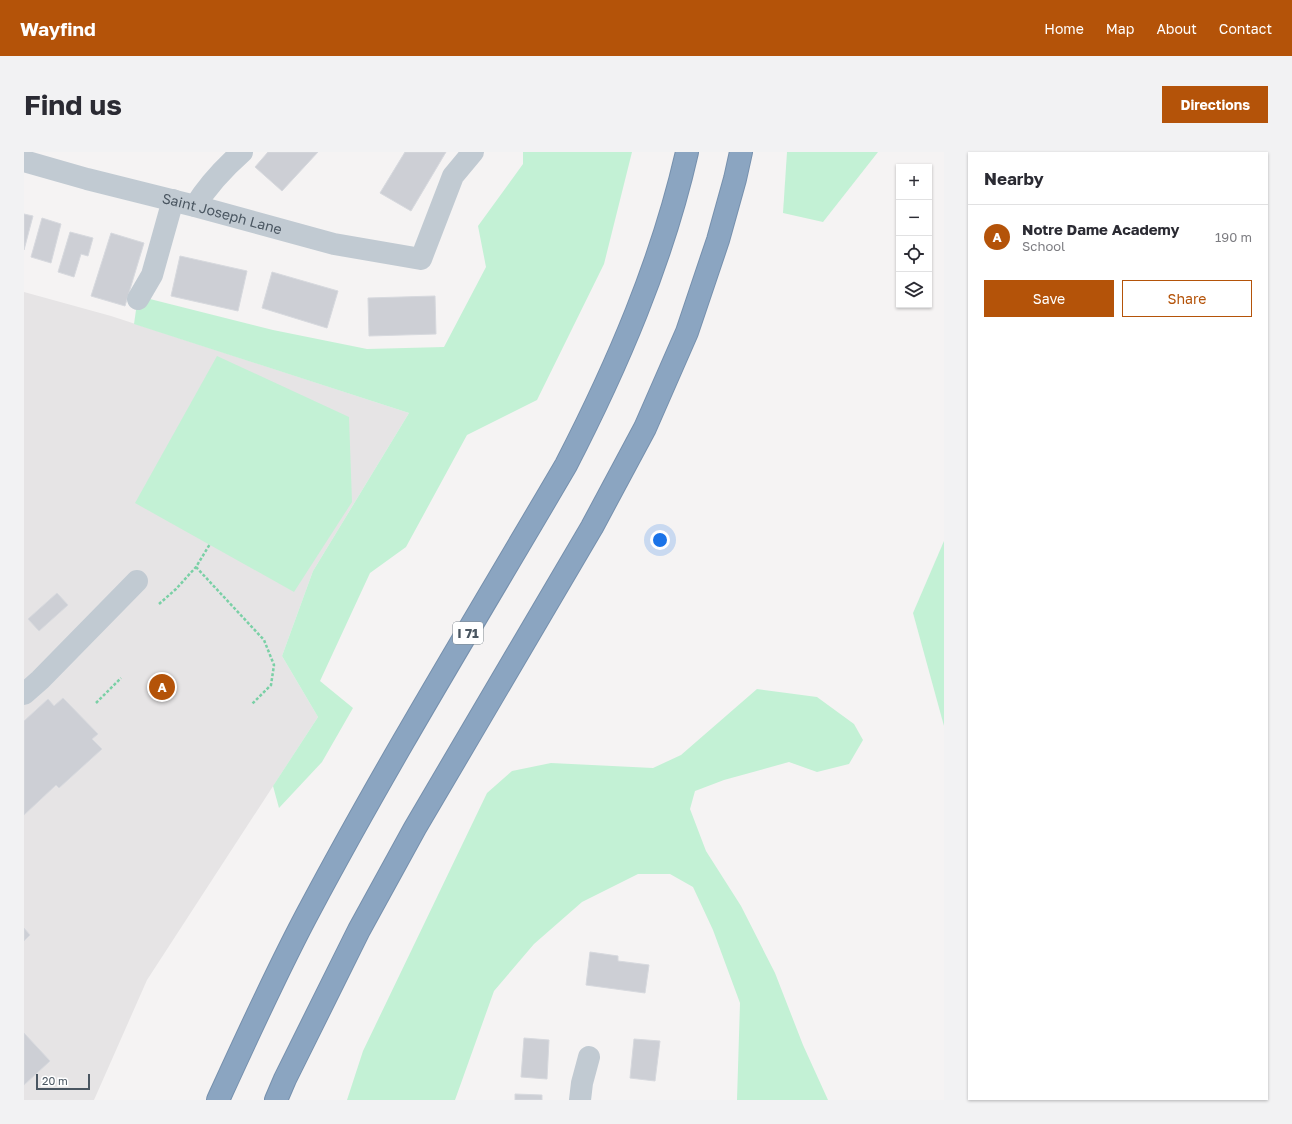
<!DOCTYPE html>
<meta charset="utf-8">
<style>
body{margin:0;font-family:"Golos Text",sans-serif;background:#f2f2f3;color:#2b2b33}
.controls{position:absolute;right:12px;top:12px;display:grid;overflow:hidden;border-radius:0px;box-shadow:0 1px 3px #0004}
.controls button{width:36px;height:36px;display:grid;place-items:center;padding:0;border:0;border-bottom:1px solid #e1e1e2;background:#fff;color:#2b2b33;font:20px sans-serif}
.scale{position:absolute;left:12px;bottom:10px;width:54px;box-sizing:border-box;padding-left:4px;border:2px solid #4a5661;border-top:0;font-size:11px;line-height:14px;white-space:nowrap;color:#4a5661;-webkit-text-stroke:3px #fff;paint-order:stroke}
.you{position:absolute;left:636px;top:388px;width:14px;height:14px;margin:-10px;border:3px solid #fff;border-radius:50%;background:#1a73e8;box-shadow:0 0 0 6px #1a73e833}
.badge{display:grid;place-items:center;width:26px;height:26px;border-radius:50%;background:#b45309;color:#fff;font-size:13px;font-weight:700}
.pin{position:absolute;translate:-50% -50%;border:2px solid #fff;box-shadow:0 1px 4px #0006}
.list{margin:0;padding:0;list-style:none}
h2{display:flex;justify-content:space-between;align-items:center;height:52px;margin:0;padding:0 16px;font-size:17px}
h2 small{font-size:13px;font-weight:400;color:#7c7c81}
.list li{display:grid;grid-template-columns:26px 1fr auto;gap:12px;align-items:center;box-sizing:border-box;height:64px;padding:0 16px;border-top:1px solid #e1e1e2}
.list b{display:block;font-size:15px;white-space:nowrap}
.list p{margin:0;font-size:13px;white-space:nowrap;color:#7c7c81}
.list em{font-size:13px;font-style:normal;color:#7c7c81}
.actions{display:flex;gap:8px;padding:12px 16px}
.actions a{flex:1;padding:9px 0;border:1px solid #b45309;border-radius:0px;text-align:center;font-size:14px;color:#b45309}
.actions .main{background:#b45309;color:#fff}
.icon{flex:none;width:22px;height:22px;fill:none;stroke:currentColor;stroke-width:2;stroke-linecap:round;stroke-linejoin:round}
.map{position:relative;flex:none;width:920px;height:948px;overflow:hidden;border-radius:0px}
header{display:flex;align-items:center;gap:24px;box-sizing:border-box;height:56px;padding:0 20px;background:#b45309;color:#fff}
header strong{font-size:19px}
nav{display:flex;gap:22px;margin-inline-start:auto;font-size:14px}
.intro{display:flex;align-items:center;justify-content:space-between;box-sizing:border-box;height:96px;padding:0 24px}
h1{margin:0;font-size:28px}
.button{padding:10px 18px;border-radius:0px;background:#b45309;color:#fff;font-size:14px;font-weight:700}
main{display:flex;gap:24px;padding:0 24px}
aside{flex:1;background:#fff;border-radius:0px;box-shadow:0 1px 3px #0004}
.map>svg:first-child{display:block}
.education{fill:#e6e4e5}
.green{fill:#c3f1d5}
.building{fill:#cdcfd5;stroke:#d7d9de}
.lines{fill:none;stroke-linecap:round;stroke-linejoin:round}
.highway-casing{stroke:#7690ad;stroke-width:24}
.path{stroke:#7ad0a6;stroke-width:2.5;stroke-dasharray:3 2;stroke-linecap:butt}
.minor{stroke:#c1cad2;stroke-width:22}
.highway{stroke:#8ba5c1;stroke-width:22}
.labels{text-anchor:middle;stroke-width:4;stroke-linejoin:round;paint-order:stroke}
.shield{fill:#fff;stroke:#808990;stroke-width:1}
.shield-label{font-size:13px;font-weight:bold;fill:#4a5661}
.street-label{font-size:14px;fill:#4a5661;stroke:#fff}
</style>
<header>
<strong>Wayfind</strong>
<nav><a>Home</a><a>Map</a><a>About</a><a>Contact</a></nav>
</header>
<div class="intro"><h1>Find us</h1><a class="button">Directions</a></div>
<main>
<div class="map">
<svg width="920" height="948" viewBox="0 0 920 948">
<rect width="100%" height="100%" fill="#f5f3f3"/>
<polygon class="education" points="0,140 87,164 385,261 289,419 258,504 294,565 123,828 70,948 0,948"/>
<g class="green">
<polygon points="499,0 608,0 580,112 513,248 443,283 382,395 346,421 296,529 329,556 298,610 255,656 249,634 294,565 258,504 289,419 385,261 110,172 114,144 249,178 343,197 420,195 462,115 454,74 499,12"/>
<polygon points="763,0 854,0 799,70 759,61"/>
<polygon points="193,204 325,265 328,350 270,440 111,351"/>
<polygon points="920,389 920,574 889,461"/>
<polygon points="733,537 793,545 830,572 839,588 825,612 793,620 765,610 700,628 671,639 666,657 682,699 717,754 751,821 779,893 804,948 713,948 716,851 689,778 669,735 646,722 614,722 558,750 510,792 470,839 431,948 323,948 339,899 463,641 488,619 527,611 629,616 657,603"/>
</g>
<g class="building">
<polygon points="244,0 294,0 258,39 231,15"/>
<polygon points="381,0 422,0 387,59 356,41"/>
<polygon points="0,62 9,64 0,98"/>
<polygon points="18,66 37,72 27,111 7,105"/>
<polygon points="46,80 69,86 64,104 57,102 50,125 34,120"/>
<polygon points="87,81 120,91 101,154 67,144"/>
<polygon points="156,104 223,119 214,159 147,144"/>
<polygon points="248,120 314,139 303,176 238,156"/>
<polygon points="411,144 412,182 345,184 344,146"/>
<polygon points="33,441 44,453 15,479 4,467"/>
<polygon points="39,546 74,582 68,587 78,597 35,636 32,633 0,663 0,569 24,547 30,554"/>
<polygon points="0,776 6,783 0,789"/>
<polygon points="566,800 594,804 594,809 625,813 621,841 562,833"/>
<polygon points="0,881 26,909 0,933"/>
<polygon points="500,886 525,888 523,927 497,925"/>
<polygon points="610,887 636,889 631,929 606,926"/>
<polygon points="491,942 518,943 518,948 491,948"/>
</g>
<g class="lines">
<defs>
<g id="highway">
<path d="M194 948C224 883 253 818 287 755 367 605 456 460 542 313 593 214 638 110 663 0"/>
<polyline points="252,948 261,927 335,778 391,676 568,375 621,276 663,180 694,88 711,27 717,0"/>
</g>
</defs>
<use href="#highway" class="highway-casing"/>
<g class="path">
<polyline points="172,415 240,488 250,513 247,533 228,552"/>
<polyline points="135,452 152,437 172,415 186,392"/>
<polyline points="72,551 97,526"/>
</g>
<g class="minor">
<path id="s1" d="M0 9 63 27 171 54 310 92 397 107 429 24 449 0"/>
<path d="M171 54C184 33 200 16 218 0"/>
<polyline points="114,147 128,123 149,48"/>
<polyline points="0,542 16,528 113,429"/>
<polyline points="556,948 558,931 565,905"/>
</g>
<use href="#highway" class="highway"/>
</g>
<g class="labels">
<rect class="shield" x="429" y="470" width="30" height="22" rx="3"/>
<g class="shield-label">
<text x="444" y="486">I 71</text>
</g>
<g class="street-label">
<text dy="5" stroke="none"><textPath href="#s1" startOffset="205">Saint Joseph Lane</textPath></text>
</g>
</g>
</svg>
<div class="controls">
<button>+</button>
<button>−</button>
<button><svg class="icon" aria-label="locate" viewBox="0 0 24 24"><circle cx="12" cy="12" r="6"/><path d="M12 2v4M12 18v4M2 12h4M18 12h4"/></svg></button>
<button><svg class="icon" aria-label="layers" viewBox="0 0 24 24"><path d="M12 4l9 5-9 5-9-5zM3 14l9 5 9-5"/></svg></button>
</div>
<div class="scale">20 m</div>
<div class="you"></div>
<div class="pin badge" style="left:138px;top:535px">A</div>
</div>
<aside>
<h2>Nearby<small></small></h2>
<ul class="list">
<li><span class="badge">A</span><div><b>Notre Dame Academy</b><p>School</p></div><em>190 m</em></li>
</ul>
<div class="actions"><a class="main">Save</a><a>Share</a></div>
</aside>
</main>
